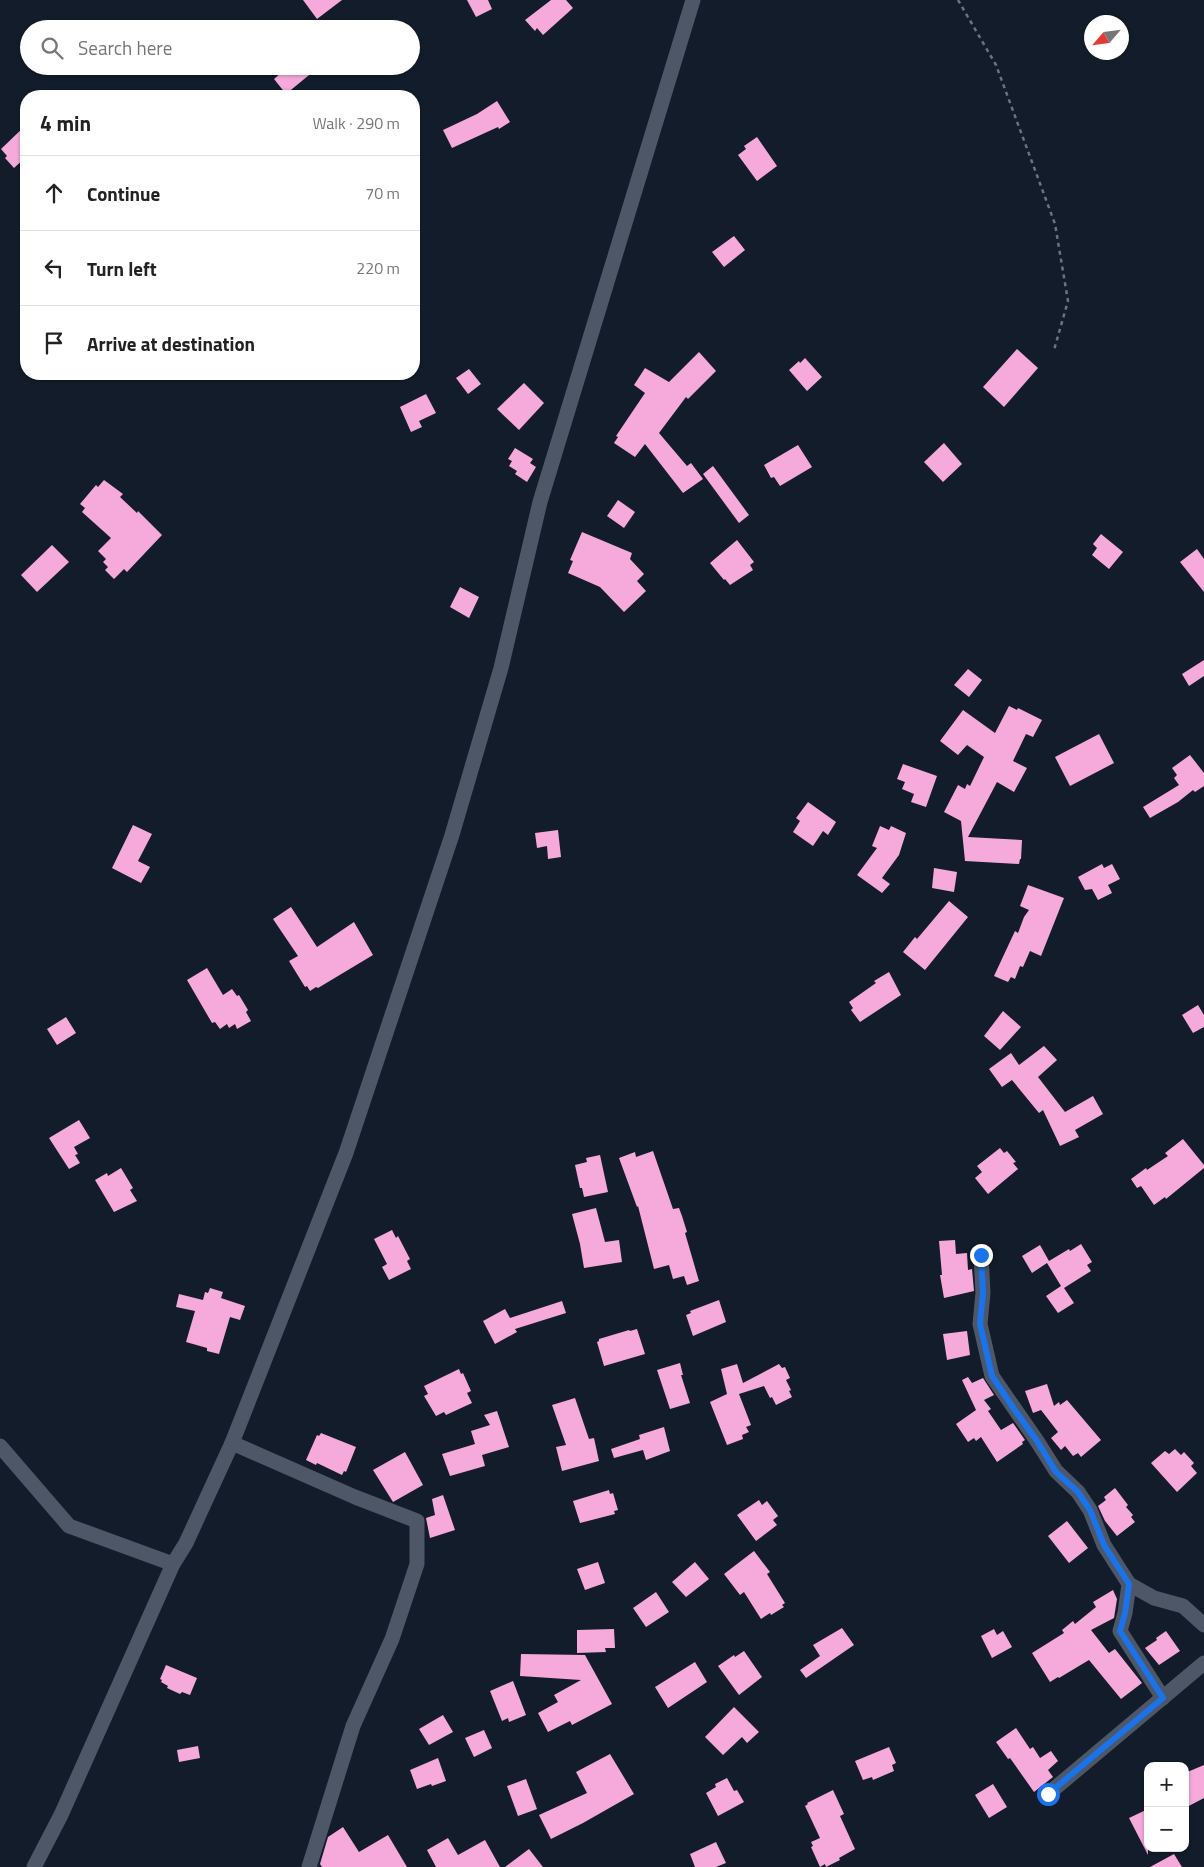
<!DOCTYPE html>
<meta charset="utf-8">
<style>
body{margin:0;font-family:"Titillium Web",sans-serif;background:#f6f6f6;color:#222}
.controls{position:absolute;right:15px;bottom:15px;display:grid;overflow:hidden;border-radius:10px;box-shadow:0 1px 4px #0004}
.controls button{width:45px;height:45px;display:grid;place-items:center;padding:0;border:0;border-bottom:1px solid #e0e0e0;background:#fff;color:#222;font:25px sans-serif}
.compass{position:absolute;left:1084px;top:15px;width:45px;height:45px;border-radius:50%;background:#fff;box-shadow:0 1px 4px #0004;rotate:242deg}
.stop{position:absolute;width:15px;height:15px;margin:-11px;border:4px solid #1a73e8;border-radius:50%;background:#fff}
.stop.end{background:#1a73e8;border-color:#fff;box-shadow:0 1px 5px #0008}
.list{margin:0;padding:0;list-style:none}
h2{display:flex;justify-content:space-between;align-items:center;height:65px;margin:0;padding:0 20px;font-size:21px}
h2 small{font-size:16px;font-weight:400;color:#767676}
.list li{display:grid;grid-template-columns:32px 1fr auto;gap:15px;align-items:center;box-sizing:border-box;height:75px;padding:0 20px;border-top:1px solid #e0e0e0}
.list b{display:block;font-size:19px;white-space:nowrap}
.list em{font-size:16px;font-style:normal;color:#767676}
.icon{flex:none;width:28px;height:28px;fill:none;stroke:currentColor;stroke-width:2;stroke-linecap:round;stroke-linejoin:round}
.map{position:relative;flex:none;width:1204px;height:1867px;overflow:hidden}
.search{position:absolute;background:#fff;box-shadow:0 1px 4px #0004;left:20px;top:20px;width:400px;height:55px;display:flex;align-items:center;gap:12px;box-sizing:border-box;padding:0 18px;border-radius:28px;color:#767676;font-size:19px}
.panel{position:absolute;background:#fff;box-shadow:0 1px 4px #0004;left:20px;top:90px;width:400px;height:290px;border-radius:20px}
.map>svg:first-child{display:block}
.building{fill:#f6aadb}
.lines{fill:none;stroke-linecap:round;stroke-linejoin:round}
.path{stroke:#6c737f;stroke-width:2.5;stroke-dasharray:4 4;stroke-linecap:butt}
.street{stroke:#4d5768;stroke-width:15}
.secondary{stroke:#4d5768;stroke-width:15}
.route{stroke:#1a73e8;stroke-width:6}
</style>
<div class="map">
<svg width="1204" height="1867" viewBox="0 0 1204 1867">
<rect width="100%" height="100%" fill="#131c2a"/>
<g class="building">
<polygon points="303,0 342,0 317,19"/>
<polygon points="467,0 488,0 492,9 476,17"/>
<polygon points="551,0 566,0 573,8 543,35 537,28 535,31 525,20"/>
<polygon points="289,66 320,66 286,94 274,79"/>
<polygon points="497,101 510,122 499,129 498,127 452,148 443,130 477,114"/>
<polygon points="26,125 26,157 14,168 5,158 7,156 1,149"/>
<polygon points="757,137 777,166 757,181 738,155 746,149 744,146"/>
<polygon points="734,236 745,250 724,267 712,252"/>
<polygon points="1017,349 1038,368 1004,407 983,387"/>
<polygon points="699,352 716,371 688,399 686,397 659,433 687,466 691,463 703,479 683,493 645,444 635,457 614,443 618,437 616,436 645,393 634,385 645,368 669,382"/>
<polygon points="805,358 822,377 807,391 789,370 799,361 800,363"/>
<polygon points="469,369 481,384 468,394 456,378"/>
<polygon points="524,383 544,403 519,430 497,409"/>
<polygon points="426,394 436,413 419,421 422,427 411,432 400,407"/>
<polygon points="944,443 962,464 943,482 924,462"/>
<polygon points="798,445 812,467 780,486 774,477 771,478 764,465"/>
<polygon points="515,448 533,459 530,463 536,467 527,482 515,474 517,471 509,466 512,461 508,459"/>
<polygon points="713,466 749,515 739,523 703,474"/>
<polygon points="104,480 123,494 120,497 137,513 138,511 162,535 127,572 124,569 114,579 105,570 108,567 103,562 106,559 98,551 111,538 82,512 85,508 80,504 96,485 98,487"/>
<polygon points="618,500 635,512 624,528 607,516"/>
<polygon points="582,532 632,553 630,559 644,574 637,581 646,591 624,612 600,587 568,573 573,561 570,560"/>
<polygon points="1101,534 1123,552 1109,569 1092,555 1097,548 1093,544"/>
<polygon points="737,540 754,562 750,565 753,570 730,585 725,579 724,580 710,563"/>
<polygon points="52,545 69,562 37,592 21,575"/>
<polygon points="1197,549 1204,559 1204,592 1180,562"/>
<polygon points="460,587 479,597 469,618 450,607"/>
<polygon points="1204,660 1204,676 1189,686 1182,674"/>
<polygon points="968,669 982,680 969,697 954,685"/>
<polygon points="1009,706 1017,710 1018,708 1042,720 1033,737 1026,734 1013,761 1027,768 1014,792 997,782 968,837 1022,840 1021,859 1020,859 1019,864 965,861 961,821 944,812 958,785 965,789 967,784 970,786 984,757 967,745 958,755 940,741 963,710 995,733"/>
<polygon points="1099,734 1114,763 1070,786 1055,757"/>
<polygon points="1190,755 1204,773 1204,786 1195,792 1193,790 1178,802 1150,818 1143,807 1179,785 1174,778 1177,775 1172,768"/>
<polygon points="903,764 937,776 926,807 911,802 914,794 902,789 905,782 897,779"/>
<polygon points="808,802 836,822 828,835 823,831 813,846 793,832 800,821 796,818"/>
<polygon points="133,825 152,834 138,861 150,867 141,883 112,868"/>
<polygon points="880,826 889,830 891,826 906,833 899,855 882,878 890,884 882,893 857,875 877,848 872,846"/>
<polygon points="558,830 561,857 548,859 547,846 537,848 535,833"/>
<polygon points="1102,864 1104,868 1112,864 1120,879 1108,885 1112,893 1098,900 1092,889 1085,890 1078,877"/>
<polygon points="934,868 957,872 954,892 932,888"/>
<polygon points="1028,885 1064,898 1041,956 1030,951 1023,967 1020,966 1015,979 1011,977 1008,982 994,976 1015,931 1018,933 1024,917 1029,910 1020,906"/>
<polygon points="949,901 968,917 925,970 903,952 915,937 917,939"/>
<polygon points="291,907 317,947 354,922 373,955 318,988 316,987 310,991 307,986 305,987 289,961 298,956 273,919"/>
<polygon points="207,968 223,995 232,989 237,996 239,995 248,1010 246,1012 251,1021 237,1029 235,1024 229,1028 227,1024 220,1029 215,1022 212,1023 187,980"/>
<polygon points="889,972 901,995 860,1022 851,1010 853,1008 849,1002 876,983 874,981"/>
<polygon points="1198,1005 1204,1015 1204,1027 1193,1033 1182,1015"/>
<polygon points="1003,1011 1021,1027 1000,1050 984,1036"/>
<polygon points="66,1017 76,1033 57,1045 47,1029"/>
<polygon points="1044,1046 1057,1060 1038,1077 1065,1112 1093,1096 1103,1114 1075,1130 1079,1137 1060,1146 1043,1110 1039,1113 1012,1080 1002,1087 989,1069 1011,1053 1019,1065"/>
<polygon points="79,1120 90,1138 74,1147 78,1154 75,1155 80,1163 69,1169 49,1138"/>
<polygon points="1183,1139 1204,1165 1204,1168 1166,1199 1165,1197 1154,1205 1141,1186 1137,1188 1131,1179 1146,1168 1147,1170 1168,1156 1165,1153"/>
<polygon points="1000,1148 1004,1153 1007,1151 1016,1162 1013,1163 1018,1169 988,1194 975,1178 982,1172 977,1166"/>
<polygon points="653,1151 673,1209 679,1208 682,1216 687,1232 685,1233 699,1281 687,1285 684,1276 673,1279 669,1265 654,1269 638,1206 637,1207 619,1158 635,1152 636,1157"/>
<polygon points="600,1155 608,1192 584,1197 582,1188 580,1188 575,1165 587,1162 586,1158"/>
<polygon points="121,1168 133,1188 130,1190 137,1201 114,1212 95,1180 107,1173 108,1176"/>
<polygon points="596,1208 605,1242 619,1240 622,1262 584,1268 580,1244 572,1214"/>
<polygon points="392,1230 396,1238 398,1236 410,1259 407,1261 411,1269 389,1280 382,1267 387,1264 374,1239"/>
<polygon points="955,1240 956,1254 967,1253 968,1270 972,1269 974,1291 944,1298 940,1275 942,1275 939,1241"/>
<polygon points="1081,1244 1092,1262 1087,1265 1091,1271 1064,1288 1074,1303 1058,1313 1046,1296 1061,1286 1047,1263 1032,1273 1022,1256 1040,1245 1049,1261 1069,1249 1070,1251"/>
<polygon points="210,1288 223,1292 221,1298 245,1306 240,1320 230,1317 219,1354 207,1351 207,1348 186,1342 195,1311 176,1307 179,1294 203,1300 205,1292 208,1293"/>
<polygon points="719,1300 726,1322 693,1336 686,1315 691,1313 690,1311"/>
<polygon points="562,1301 566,1313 515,1329 517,1332 495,1344 483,1321 505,1309 510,1318"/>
<polygon points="637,1329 645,1354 604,1366 597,1342 599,1341 599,1339 629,1330 630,1331"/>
<polygon points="967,1331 970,1355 947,1360 943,1334"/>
<polygon points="680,1363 683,1375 681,1375 690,1403 670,1409 657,1370"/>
<polygon points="737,1364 743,1383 779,1364 782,1368 785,1367 790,1378 786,1380 791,1390 789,1391 792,1397 776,1405 772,1397 770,1398 764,1386 739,1394 751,1425 746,1427 749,1432 742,1435 743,1439 727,1445 710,1402 727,1394 721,1369"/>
<polygon points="459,1369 461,1374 463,1373 471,1391 467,1393 472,1403 446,1415 444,1412 436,1416 424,1396 428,1394 424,1386"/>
<polygon points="968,1377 972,1383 983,1378 994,1395 984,1400 991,1409 988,1411 1001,1430 1013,1423 1025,1440 1022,1442 1023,1444 997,1462 981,1437 976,1441 974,1438 968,1442 956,1424 976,1410 962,1380"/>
<polygon points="1047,1384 1054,1406 1059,1402 1060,1405 1067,1400 1101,1440 1081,1457 1078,1453 1073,1456 1065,1446 1061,1450 1051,1438 1058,1432 1041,1410 1033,1413 1025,1391"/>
<polygon points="575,1398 589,1439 594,1438 599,1461 562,1471 556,1447 566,1445 552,1405"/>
<polygon points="497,1411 509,1447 482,1455 485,1466 450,1476 442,1454 475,1444 471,1431 490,1425 484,1415"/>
<polygon points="664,1427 670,1451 646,1460 643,1450 614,1458 611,1449 640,1439 639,1435"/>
<polygon points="321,1433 356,1447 346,1472 344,1471 342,1475 317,1463 316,1465 306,1460 317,1435 319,1436"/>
<polygon points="1175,1449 1181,1455 1184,1452 1194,1463 1191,1466 1197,1473 1177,1492 1151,1463 1165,1451 1169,1454"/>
<polygon points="405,1452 423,1485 393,1502 373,1470"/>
<polygon points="1115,1488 1128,1505 1126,1507 1133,1515 1131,1517 1135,1522 1117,1536 1105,1521 1098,1506 1106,1500 1104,1497"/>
<polygon points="609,1490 610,1494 613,1493 618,1510 614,1511 615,1514 580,1523 573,1501"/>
<polygon points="443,1495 455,1530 430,1538 426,1518 435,1515 432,1499"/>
<polygon points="759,1500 762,1505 767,1501 778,1516 773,1520 777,1525 756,1541 737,1515"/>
<polygon points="1067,1521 1088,1548 1069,1563 1048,1536"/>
<polygon points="754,1551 770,1572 767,1574 785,1603 782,1605 784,1607 771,1615 770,1613 761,1619 744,1592 740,1595 724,1574"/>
<polygon points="598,1562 605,1583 585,1590 577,1569"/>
<polygon points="695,1562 709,1579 686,1597 672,1582"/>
<polygon points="1113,1590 1117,1599 1114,1618 1091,1630 1109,1653 1115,1649 1142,1683 1121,1699 1089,1660 1059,1678 1058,1677 1050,1682 1032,1653 1064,1633 1062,1630 1073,1621 1075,1624 1096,1607 1093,1602"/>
<polygon points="656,1592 669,1612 646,1627 633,1608"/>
<polygon points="842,1628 854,1645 806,1678 800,1670 820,1656 813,1645"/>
<polygon points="614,1629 615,1648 605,1648 606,1652 577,1653 577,1630"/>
<polygon points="994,1629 997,1635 1003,1631 1012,1647 992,1658 981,1636"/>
<polygon points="1166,1631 1180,1651 1159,1665 1145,1648 1157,1640 1156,1638"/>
<polygon points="744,1651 762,1677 739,1695 718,1666 734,1655 735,1657"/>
<polygon points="521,1654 585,1655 612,1704 572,1725 570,1721 548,1732 538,1713 558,1702 554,1695 581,1680 520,1676"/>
<polygon points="695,1662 707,1682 668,1708 655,1687"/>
<polygon points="166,1665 197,1678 190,1695 182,1692 180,1694 167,1688 168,1686 161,1682 162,1680 160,1679"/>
<polygon points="513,1681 526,1715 509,1722 508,1718 502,1721 490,1691"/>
<polygon points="734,1707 759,1732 747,1743 742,1737 723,1755 705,1737"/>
<polygon points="443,1715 453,1732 429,1745 419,1729"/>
<polygon points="1016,1728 1030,1749 1033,1747 1040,1758 1051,1751 1058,1761 1048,1770 1053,1777 1034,1792 1010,1758 1008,1759 996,1742"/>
<polygon points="484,1730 492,1748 474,1757 465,1738"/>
<polygon points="198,1746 200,1758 179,1762 177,1750"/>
<polygon points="889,1747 896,1763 892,1765 894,1771 873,1780 872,1777 863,1780 855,1761"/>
<polygon points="610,1754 634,1794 583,1823 551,1839 539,1815 587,1793 576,1772"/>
<polygon points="438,1758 446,1781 432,1786 431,1784 417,1789 410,1770"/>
<polygon points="1204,1765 1204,1798 1185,1808 1185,1773"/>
<polygon points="727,1778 734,1791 737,1790 744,1802 718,1816 706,1793 716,1787 715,1784"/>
<polygon points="526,1779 537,1809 518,1816 507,1786"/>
<polygon points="993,1784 1007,1807 989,1818 975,1795"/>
<polygon points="833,1790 844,1814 840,1816 855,1849 839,1858 840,1860 826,1867 825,1864 820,1867 811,1847 813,1846 811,1842 820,1838 805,1806 808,1804 807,1803"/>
<polygon points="1148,1809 1148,1855 1129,1818"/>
<polygon points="343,1827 359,1852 388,1835 407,1867 322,1867 320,1864 328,1837"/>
<polygon points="448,1838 458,1855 485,1840 500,1867 436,1867 427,1850"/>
<polygon points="716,1842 726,1863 716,1867 695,1867 690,1854"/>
<polygon points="529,1849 543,1867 505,1867"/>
<polygon points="1174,1854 1182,1867 1150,1867"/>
</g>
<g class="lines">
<polyline class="path" points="958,0 996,65 1055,224 1068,301 1054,350"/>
<g class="street">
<polyline points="981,1255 983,1293 980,1324 992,1376 1037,1441 1056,1471 1078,1492 1090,1510 1104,1545 1129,1584 1125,1613 1120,1631 1163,1698"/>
<polyline points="232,1443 355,1497 417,1521 417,1564 392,1639 353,1726 309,1867"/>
<polyline points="0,1446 69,1526 173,1564"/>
<polyline points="1129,1584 1154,1598 1183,1606 1204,1625"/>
<polyline points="1048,1794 1204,1663"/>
</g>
<polyline class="secondary" points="34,1867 61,1815 173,1564 186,1543 232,1443 346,1153 452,835 501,668 540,502 693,0"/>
</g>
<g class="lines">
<polyline class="route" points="981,1255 983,1293 980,1324 992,1376 1014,1409 1037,1441 1056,1472 1078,1492 1090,1510 1104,1545 1129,1584 1125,1613 1120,1631 1163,1698 1048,1794"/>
</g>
</svg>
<div class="controls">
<button>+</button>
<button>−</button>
</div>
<svg class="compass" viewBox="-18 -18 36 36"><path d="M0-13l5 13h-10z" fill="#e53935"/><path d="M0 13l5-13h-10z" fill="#767676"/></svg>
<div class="stop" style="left:1048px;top:1794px"></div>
<div class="stop end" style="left:981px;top:1255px"></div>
<div class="search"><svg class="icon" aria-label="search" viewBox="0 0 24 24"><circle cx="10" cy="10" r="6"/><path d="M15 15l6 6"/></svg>Search here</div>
<section class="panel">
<h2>4 min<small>Walk · 290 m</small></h2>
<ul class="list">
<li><svg class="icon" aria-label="ahead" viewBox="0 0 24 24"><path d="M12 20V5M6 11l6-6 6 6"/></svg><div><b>Continue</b></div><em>70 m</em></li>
<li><svg class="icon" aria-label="left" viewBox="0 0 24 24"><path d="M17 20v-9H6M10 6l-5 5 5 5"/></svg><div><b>Turn left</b></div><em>220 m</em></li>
<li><svg class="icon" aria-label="arrive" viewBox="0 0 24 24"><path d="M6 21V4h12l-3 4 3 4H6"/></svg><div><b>Arrive at destination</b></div></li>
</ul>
</section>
</div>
